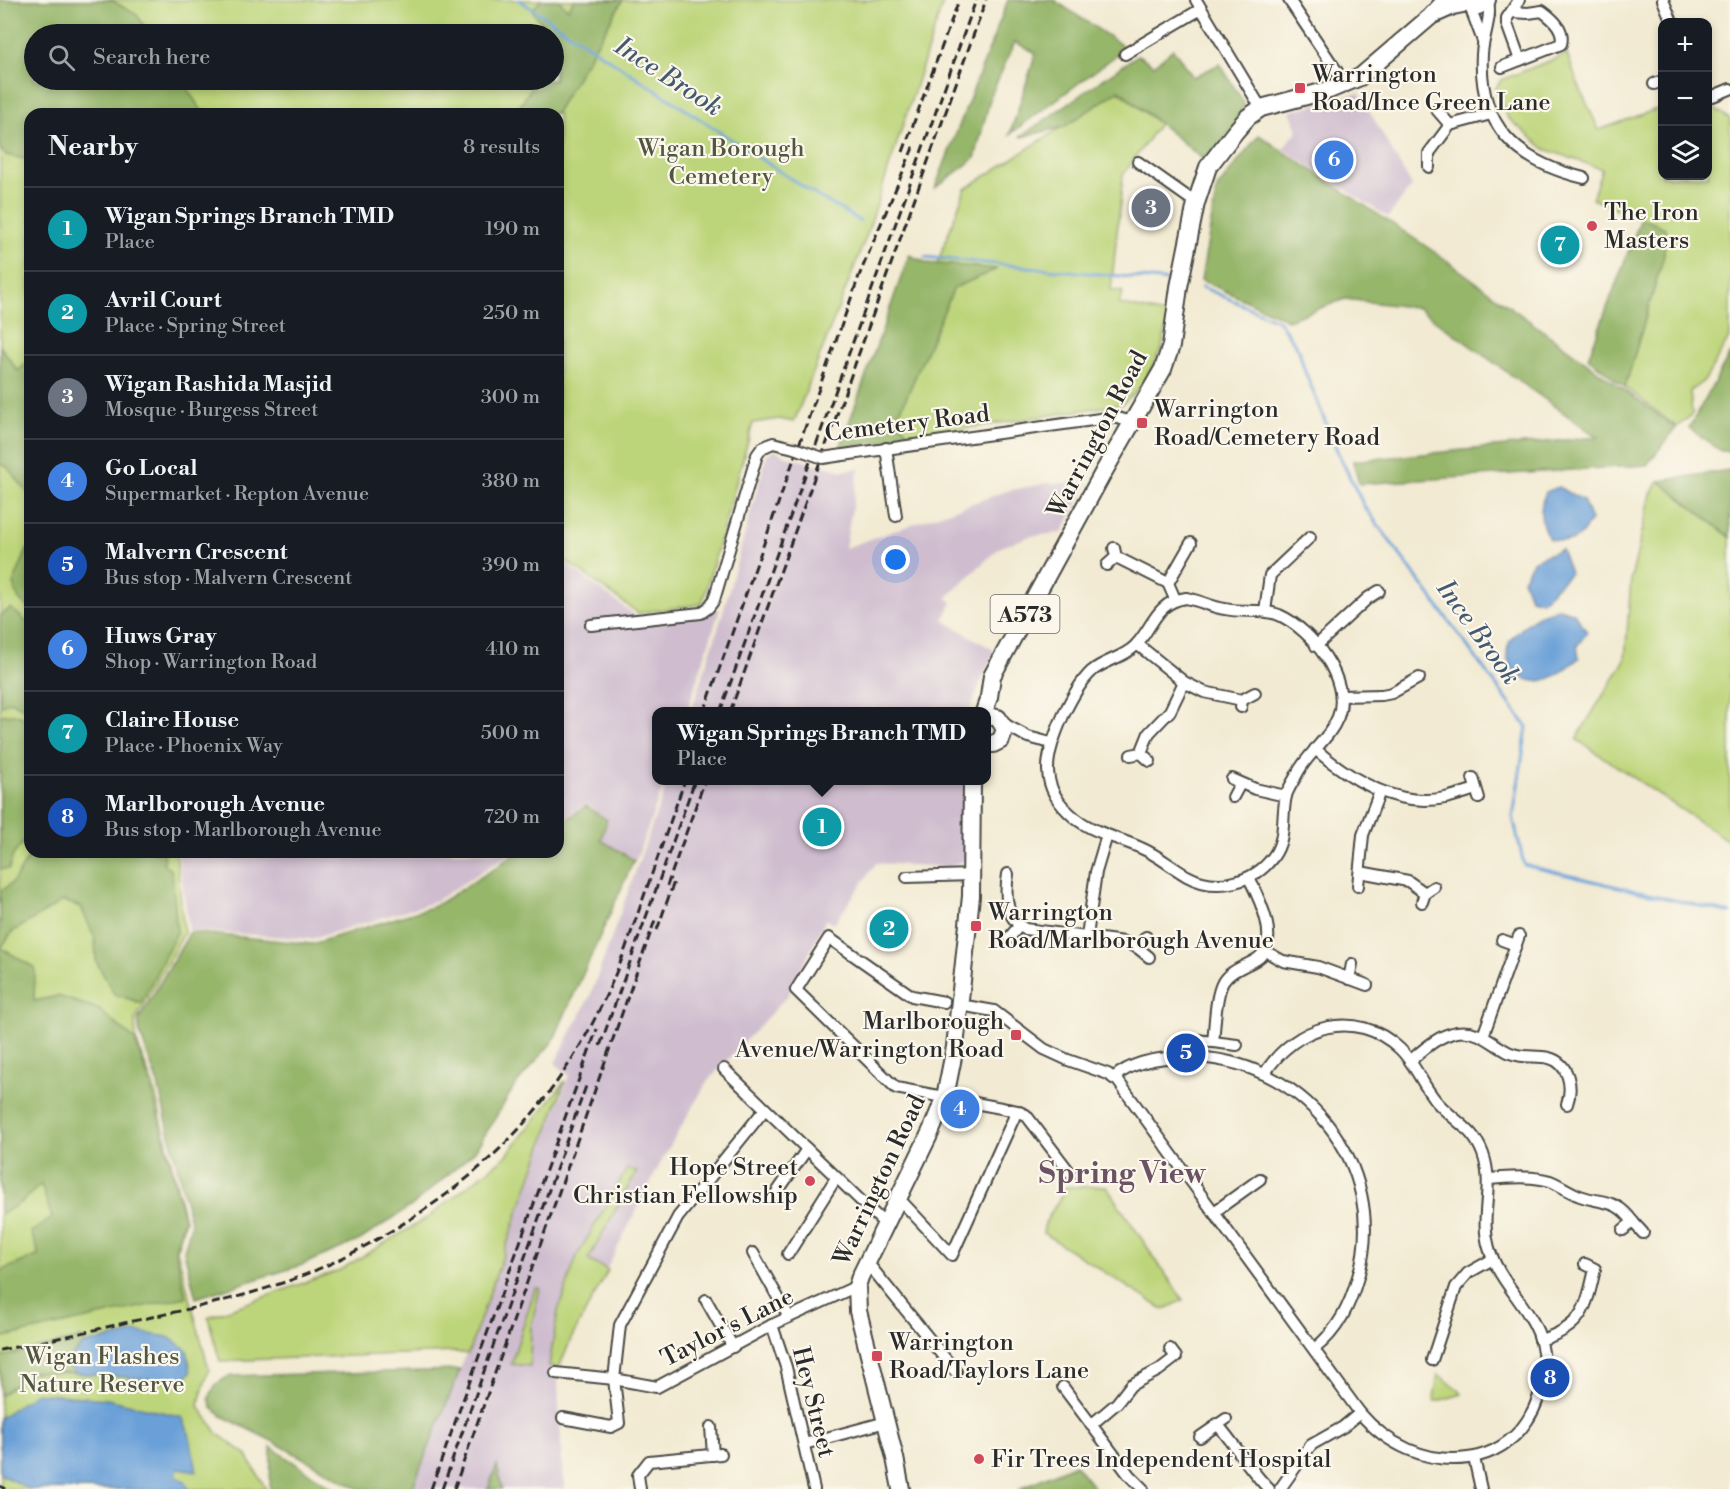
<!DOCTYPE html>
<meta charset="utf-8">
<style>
body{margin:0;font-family:"Libre Bodoni",serif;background:#242831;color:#f1f3f6}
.controls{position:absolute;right:18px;top:18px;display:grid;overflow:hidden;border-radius:12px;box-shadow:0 3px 9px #0003}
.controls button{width:54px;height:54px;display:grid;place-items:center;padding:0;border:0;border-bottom:2px solid #363941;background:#171b24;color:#f1f3f6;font:30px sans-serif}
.you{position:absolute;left:896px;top:560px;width:21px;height:21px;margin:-15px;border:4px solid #fff;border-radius:50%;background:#1a73e8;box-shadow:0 0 0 9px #1a73e833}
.badge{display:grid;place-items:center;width:39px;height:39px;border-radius:50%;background:#d1495b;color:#fff;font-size:20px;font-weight:700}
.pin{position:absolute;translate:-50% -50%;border:3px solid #fff;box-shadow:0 2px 6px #0006}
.popup{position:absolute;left:652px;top:707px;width:339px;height:78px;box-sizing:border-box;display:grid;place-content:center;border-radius:12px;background:#171b24;filter:drop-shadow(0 2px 4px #0005);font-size:20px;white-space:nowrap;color:#9ea1a6}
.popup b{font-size:22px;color:#f1f3f6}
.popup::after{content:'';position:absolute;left:50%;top:100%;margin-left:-12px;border:12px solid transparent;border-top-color:#171b24}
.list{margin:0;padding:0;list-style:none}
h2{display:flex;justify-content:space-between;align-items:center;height:78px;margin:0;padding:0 24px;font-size:26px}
h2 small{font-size:20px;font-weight:400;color:#9ea1a6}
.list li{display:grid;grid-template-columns:39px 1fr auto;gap:18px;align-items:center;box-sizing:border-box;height:84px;padding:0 24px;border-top:2px solid #363941}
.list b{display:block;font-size:22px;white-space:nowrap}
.list p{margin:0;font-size:20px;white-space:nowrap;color:#9ea1a6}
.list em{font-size:20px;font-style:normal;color:#9ea1a6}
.icon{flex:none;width:33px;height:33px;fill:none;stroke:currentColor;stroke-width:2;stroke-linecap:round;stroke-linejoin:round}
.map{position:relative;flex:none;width:1730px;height:1489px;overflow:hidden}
.search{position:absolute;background:#171b24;box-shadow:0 3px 9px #0003;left:24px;top:24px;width:540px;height:66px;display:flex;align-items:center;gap:15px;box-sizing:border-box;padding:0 21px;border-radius:33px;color:#9ea1a6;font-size:22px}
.panel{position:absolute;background:#171b24;box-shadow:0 3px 9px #0003;left:24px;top:108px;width:540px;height:750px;border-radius:18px}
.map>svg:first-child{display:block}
.industrial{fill:#cfbdcf}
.green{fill:#bdd57a;stroke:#748052;stroke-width:1.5;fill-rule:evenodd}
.forest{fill:#96b66a;stroke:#60704a;stroke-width:1.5}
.water{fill:#6ba0d8;stroke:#4b6682;stroke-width:1.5}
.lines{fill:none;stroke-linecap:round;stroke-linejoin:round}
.stream{stroke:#6ba0d8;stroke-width:3}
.street-casing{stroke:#494844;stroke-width:14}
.primary-casing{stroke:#494844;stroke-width:20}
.street{stroke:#fff;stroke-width:10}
.primary{stroke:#fff;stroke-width:16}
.rail{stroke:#2b2b2b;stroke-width:3;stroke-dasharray:9 4.5;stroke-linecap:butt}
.street-bridge-casing{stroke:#494844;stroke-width:14;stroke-linecap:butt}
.street-bridge{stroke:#fff;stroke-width:10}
.poi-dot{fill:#d1495b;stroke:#fbf7ec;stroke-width:2}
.labels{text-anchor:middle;stroke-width:4.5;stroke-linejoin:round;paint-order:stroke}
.shield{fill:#fbf7ec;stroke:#696865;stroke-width:1.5}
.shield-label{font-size:22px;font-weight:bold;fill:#2b2b2b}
.poi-label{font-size:24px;fill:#2b2b2b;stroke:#fbf7ec;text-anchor:start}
.park-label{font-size:24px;fill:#50563f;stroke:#fbf7ec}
.street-label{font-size:24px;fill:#2b2b2b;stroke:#fbf7ec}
.water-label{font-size:26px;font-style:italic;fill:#455a70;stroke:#fbf7ec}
.district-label{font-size:30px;font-weight:bold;fill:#6b5363;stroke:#fbf7ec}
</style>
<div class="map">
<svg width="1730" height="1489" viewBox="0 0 1730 1489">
<rect width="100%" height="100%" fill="#fbf7ec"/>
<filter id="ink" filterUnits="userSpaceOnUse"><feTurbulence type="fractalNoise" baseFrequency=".0167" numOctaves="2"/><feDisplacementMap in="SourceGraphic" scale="12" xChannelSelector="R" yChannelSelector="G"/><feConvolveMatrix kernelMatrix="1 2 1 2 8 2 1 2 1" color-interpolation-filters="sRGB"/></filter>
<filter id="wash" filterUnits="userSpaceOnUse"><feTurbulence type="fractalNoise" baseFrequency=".008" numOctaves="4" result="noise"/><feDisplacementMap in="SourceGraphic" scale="24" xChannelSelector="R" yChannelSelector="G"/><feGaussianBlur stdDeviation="1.35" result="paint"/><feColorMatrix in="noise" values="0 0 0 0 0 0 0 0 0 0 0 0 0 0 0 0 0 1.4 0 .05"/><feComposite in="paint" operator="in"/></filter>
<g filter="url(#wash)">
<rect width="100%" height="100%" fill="#f2ead2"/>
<g class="industrial">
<polygon points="1359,93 1412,186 1388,217 1283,149 1298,130 1290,111"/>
<polygon points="775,450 791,458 843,471 859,468 845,548 1007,491 1048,483 1088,483 1062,533 1030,536 999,548 946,598 952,602 943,620 995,651 976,693 970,711 691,712 721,619 767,454"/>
<polygon points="558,558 636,616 720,609 687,711 657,712 657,780 665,781 636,860 602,840 608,820 586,804 558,824"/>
<polygon points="668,781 964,781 966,859 949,867 876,863 834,924 826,919 788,995 707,1082 662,1160 571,1339 559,1368 558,1384 562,1463 565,1489 502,1489 497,1466 488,1489 412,1489 460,1370 569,1075 555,1063 591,994"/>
<polygon points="178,852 512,852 434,902 311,939 189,930"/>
</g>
<g class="green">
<path d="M0 0H944L866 237 794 422 779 419 753 423 702 604 638 613 558 555V114H30V852H176L184 933 135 1020 136 1040 154 1088 185 1220 177 1250 209 1370 198 1405 218 1434 246 1454 266 1489H0ZM34 34H554V80H34Z"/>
<polygon points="1567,54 1577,82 1599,130 1662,107 1662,176 1708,176 1708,104 1730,119 1730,336 1705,380 1690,391 1692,414 1677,427 1625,387 1664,255 1665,228 1592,199 1602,169 1545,149 1508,118 1495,89 1501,80"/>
<polygon points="1118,91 1159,124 1123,175 1111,290 1123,292 1119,304 1169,315 1162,348 1141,387 1122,404 870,443 965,189"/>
<polygon points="1659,481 1730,537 1730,842 1576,739 1625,660 1631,579 1651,494"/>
<polygon points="565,1081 468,1354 456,1352 220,1361 208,1317 340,1270 427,1218 506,1156"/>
<polygon points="627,1169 637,1171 588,1260 608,1270 571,1339 559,1368 549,1366 558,1311 577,1256"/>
<polygon points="1106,1186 1183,1300 1164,1310 1043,1233 1045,1223 1066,1187"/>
<polygon points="540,1288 531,1326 530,1366 511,1364 535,1289"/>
<polygon points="1438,1374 1459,1390 1462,1394 1438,1401 1435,1401 1434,1398"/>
</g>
<g class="forest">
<polygon points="0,0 111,0 137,15 150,34 34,34 34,80 181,80 204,114 30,114 30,160 6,155 0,148"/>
<polygon points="541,0 558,0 568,9 574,0 623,0 555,114 515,114 536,80 554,80 554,34 545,34 545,28 532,10"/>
<polygon points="1008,0 1054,0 1126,48 1010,134 1036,53 1015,42 991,95 975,158 935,188"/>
<polygon points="1173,49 1193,77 1220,64 1244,103 1238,122 1205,161 1119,90 1064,127 1020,137 1138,55 1154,65"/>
<polygon points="1259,135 1439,255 1676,428 1647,465 1359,484 1353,461 1597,437 1418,308 1345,299 1288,320 1201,280 1217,188"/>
<polygon points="1641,218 1665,228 1664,255 1625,387 1588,358"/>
<polygon points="909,255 927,263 997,269 954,288 897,419 911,437 840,448"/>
<polygon points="0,346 18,371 30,360 30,491 28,493 7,467 0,464"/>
<polygon points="1730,354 1730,451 1721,451 1689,428"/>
<polygon points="1730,471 1730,537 1659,481 1729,470"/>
<polygon points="30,548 30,608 19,600 13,584 27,550"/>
<polygon points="11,608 30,625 30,711 10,701 0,706 0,616"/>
<polygon points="15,714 30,721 30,834 13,855 9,869 0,869 0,715"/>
<polygon points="586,806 607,820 601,840 634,860 553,1041 514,1087 475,1151 413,1205 360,1240 302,1265 196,1298 184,1251 191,1225 158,1084 140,1034 138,1020 190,932 312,944 435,906 497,867 516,852 558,852 558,826"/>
<polygon points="32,852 164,852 164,864 172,871 177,932 141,1003 114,994 96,961 95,939 81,907 63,901 12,932 1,948 35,968 34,1001 58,996 98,1009 135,1040 151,1087 184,1219 175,1250 186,1297 0,1338 0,1271 39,1255 31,1232 52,1218 41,1184 22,1202 0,1215 0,892 13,882"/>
<polygon points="82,1338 84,1344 66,1362 75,1373 30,1372 0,1396 0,1357"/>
<polygon points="460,1370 412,1489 359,1489 272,1441 222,1416 212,1408 209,1398 216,1384 229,1376"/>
<polygon points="271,1447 331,1487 333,1489 270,1489"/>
<polygon points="1075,1464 1095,1489 1019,1489"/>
<polygon points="497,1465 502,1489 488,1489"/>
</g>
<g class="water">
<path d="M1558 487 1583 500 1591 520C1576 542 1576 544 1549 539 1540 523 1538 509 1546 492Z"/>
<polygon points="1561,549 1570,573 1542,601 1530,598 1523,579 1534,560"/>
<path d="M1559 608 1574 613 1587 632 1577 646 1579 658C1567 668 1555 679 1539 681 1518 683 1500 661 1510 641 1513 635 1532 620 1537 616 1543 612 1552 611 1559 608Z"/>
<polygon points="137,1332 168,1337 187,1350 191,1372 181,1382 75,1373 66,1362 84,1344"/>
<polygon points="36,1393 107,1399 182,1417 189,1433 197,1471 178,1468 176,1476 185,1482 189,1489 29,1489 0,1474 0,1418"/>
</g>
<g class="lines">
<g class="stream">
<polyline points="519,0 814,194 860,221"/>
<polyline points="925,257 1171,281"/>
<polyline points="1202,287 1279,321 1299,350 1304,369 1338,453 1364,506 1527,727 1513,817 1524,865 1730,913"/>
</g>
</g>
</g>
<g filter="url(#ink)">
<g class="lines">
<defs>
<g id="street">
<polyline points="1196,0 1261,108"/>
<polyline points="1289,0 1346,85"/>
<path d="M1488 0C1492 19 1483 35 1482 54 1478 126 1517 162 1584 178"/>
<polyline points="1519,0 1507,18 1507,24 1520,60"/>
<polyline points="1663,0 1672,22"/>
<polyline points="1469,4 1483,41"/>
<polyline points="1125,54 1201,9"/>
<path d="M1502 67 1561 44C1565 29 1553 19 1542 11L1528 13 1512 12"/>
<polyline points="1654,84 1662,81"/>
<polyline points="1708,93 1713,96 1730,89"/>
<polyline points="1437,110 1450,125"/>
<polyline points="1138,162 1196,203"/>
<polyline points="1429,167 1429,153 1450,125 1491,114"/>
<polyline points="886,448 896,516"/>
<polyline points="836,456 1114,417 1132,422"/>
<polyline points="1116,557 1168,583"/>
<polyline points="1107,565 1116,557 1114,548"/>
<path d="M1186 598C1199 600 1211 607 1225 609 1243 613 1261 608 1279 615 1311 629 1352 680 1338 717 1329 740 1306 754 1296 776 1293 782 1288 789 1286 796 1281 817 1287 838 1273 857 1254 883 1216 892 1187 876 1171 867 1158 855 1141 848 1119 838 1094 833 1075 818 1037 787 1045 756 1063 716 1070 701 1079 683 1092 671 1105 660 1123 658 1135 646 1153 628 1155 602 1186 598Z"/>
<polyline points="1175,599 1168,583 1191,543"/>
<polyline points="1265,611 1270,575 1310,537"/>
<polyline points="591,625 701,613 708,608 714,600 757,455 762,448 773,443 794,448"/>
<polyline points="1137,644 1184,682 1204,692 1242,700"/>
<polyline points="1316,646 1368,598 1379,591"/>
<polyline points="1341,696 1382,695 1392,693 1419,678"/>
<polyline points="1241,707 1242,700 1255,693"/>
<polyline points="1004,724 1028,737 1051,743"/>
<path d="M1315 749C1350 779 1397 808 1445 798 1455 796 1466 792 1476 789"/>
<polyline points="1141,753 1149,733 1170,711 1184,682"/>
<polyline points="1131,755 1141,753 1150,761"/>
<polyline points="1473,778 1479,798"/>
<polyline points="1232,779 1255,789 1286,796"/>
<polyline points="1233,797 1240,784"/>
<polyline points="1360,872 1408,881 1425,893"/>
<path d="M1008 874C1005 893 1005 918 1025 929L1124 942 1138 948 1149 957"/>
<polyline points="907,877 972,875"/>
<polyline points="1358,886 1363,835 1380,791"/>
<polyline points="1422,902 1425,893 1434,887"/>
<polyline points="1087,936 1096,872 1107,835"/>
<polyline points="1009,938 1019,926"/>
<polyline points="1502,940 1516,945"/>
<polyline points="1138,948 1146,937"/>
<polyline points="1265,951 1283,961 1318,967 1367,985"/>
<polyline points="1349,979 1352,964"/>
<polyline points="944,1002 912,996 829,938 796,990 896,1088 1017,1111 1026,1115 1071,1174"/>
<path d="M960 1005 994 1011 1044 1049 1068 1060 1108 1074 1118 1081 1360 1413C1386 1444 1427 1464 1468 1458 1492 1455 1514 1441 1527 1421 1546 1392 1550 1352 1533 1322 1519 1297 1497 1276 1489 1248 1479 1215 1495 1188 1483 1154 1473 1127 1453 1121 1436 1101 1422 1085 1415 1063 1400 1049 1356 1007 1295 1025 1265 1073"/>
<polyline points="1483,1036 1519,936"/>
<polyline points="1189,1039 1237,1045"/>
<path d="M1213 1042C1215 1026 1215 996 1223 982 1229 971 1246 966 1257 959 1282 943 1259 898 1249 878"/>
<path d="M1410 1061C1424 1049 1439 1035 1457 1032 1479 1029 1491 1043 1508 1052 1522 1059 1535 1055 1549 1058 1569 1063 1573 1087 1567 1104"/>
<polyline points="724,1069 885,1224"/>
<path d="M1113 1078C1133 1061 1161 1057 1186 1057 1301 1056 1391 1164 1358 1277 1350 1305 1338 1331 1314 1349"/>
<path d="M1488 1179C1508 1178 1530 1175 1550 1181 1560 1185 1569 1192 1580 1196 1603 1204 1616 1198 1633 1222"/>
<polyline points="775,1195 807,1149"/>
<polyline points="897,1199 904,1204 952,1255 1017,1111"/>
<polyline points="1214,1212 1260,1179"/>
<polyline points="1623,1230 1633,1222 1643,1233"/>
<polyline points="753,1253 789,1317"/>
<polyline points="788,1254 836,1178"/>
<polyline points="866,1261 956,1372"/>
<polyline points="706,1300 733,1347"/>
<polyline points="772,1325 786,1367 814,1489"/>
<path d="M1540 1340C1582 1328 1586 1309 1595 1269L1585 1264"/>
<polyline points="1432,1360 1456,1287 1468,1273 1493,1259"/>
<polyline points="556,1373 614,1379 657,1387 772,1325 857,1286"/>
<polyline points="1063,1387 1129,1475 1143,1489"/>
<polyline points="563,1418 611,1427 619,1423 614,1379 620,1325 678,1217 765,1109"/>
<path d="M1217 1424C1236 1445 1249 1470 1269 1489"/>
<polyline points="1091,1425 1117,1403 1131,1385 1159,1370 1176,1357 1170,1349"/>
<polyline points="711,1427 713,1455"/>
<polyline points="1200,1437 1226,1419"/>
<polyline points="804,1444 886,1422"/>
<polyline points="1474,1458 1481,1489"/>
<polyline points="640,1489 638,1475 649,1461 721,1454"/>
<polyline points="1280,1489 1311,1445 1343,1427 1360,1413"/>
</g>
<g id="primary">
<polyline points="1465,0 1469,4 1478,6 1487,0"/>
<polyline points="1435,14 1453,6 1468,3"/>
<polyline points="984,712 989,697 992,676 1103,473 1163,369 1171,346 1179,287 1196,203 1208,167 1235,132 1248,117 1261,108 1329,90 1360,77 1430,17 1446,0"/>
<polyline points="987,716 998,718 1005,729 1001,740 993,744 987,744"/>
<polyline points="901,1489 895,1458 858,1311 857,1286 860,1277 931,1131 945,1097 955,1047 971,896 972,780"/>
</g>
</defs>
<use href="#street" class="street-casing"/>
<use href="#primary" class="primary-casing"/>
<use href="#street" class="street"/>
<use href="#primary" class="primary"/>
<g class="rail">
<polyline points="903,152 959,0"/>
<polyline points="704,712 859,276 915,143"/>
<polyline points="720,712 976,0"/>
<polyline points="730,712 986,0"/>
<polyline points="667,886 705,780"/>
<polyline points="657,930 675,879"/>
<polyline points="620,964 685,780"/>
<polyline points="600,1046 695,780"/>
<path d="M0 1350C43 1342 86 1332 128 1322 186 1310 243 1298 299 1277 333 1264 365 1247 396 1228 507 1161 577 1076 623 955"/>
<polyline points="0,1486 5,1489"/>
<polyline points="431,1489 597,1029"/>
<polyline points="442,1489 586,1086"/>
<polyline points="454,1489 655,920"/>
</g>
<defs>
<polyline id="street-bridge" points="794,448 823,458 836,456"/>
</defs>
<use href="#street-bridge" class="street-bridge-casing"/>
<use href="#street-bridge" class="street-bridge"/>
</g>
</g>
<g class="poi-dot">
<rect x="1294" y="82" width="12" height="12" rx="3"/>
<circle cx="1592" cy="226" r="6"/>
<rect x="1136" y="417" width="12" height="12" rx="3"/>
<rect x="970" y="920" width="12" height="12" rx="3"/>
<rect x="1010" y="1029" width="12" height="12" rx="3"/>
<circle cx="810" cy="1181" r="6"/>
<rect x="871" y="1350" width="12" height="12" rx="3"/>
<circle cx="979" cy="1459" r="6"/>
</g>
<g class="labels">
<rect class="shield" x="990.5" y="595" width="69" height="38" rx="4.5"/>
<g class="shield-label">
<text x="1025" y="622">A573</text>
</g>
<g class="poi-label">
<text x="1312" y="82">Warrington<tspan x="1312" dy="28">Road/Ince Green Lane</tspan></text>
<text x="1604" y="220">The Iron<tspan x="1604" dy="28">Masters</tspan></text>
<text x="1154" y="417">Warrington<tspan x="1154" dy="28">Road/Cemetery Road</tspan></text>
<text x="988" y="920">Warrington<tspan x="988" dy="28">Road/Marlborough Avenue</tspan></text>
<text x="1004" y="1029" text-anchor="end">Marlborough<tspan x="1004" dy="28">Avenue/Warrington Road</tspan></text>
<text x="798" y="1175" text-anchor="end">Hope Street<tspan x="798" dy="28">Christian Fellowship</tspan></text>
<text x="889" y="1350">Warrington<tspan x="889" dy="28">Road/Taylors Lane</tspan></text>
<text x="991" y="1467">Fir Trees Independent Hospital</text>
</g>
<g class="park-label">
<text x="721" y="156">Wigan Borough<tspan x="721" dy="28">Cemetery</tspan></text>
<text x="102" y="1364">Wigan Flashes<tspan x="102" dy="28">Nature Reserve</tspan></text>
</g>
<g class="street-label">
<text transform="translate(907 423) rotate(-7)" y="8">Cemetery Road</text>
<text transform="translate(1097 434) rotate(-62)" y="8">Warrington Road</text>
<text transform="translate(879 1180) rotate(-65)" y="8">Warrington Road</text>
<text transform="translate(727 1327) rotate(-27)" y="8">Taylor's Lane</text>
<text transform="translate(814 1402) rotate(76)" y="8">Hey Street</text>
</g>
<g class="water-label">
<text transform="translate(669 76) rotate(33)" y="9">Ince Brook</text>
<text transform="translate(1479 632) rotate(54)" y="9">Ince Brook</text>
</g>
<g class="district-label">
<text x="1122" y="1183">Spring View</text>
</g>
</g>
</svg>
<div class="controls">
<button>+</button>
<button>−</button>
<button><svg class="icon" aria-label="layers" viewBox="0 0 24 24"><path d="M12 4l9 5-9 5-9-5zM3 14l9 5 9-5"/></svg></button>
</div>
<div class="you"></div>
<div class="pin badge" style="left:822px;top:827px;background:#0f9aa8">1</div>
<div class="popup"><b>Wigan Springs Branch TMD</b>Place</div>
<div class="pin badge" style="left:889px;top:929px;background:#0f9aa8">2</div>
<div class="pin badge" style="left:1151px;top:208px;background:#6b7280">3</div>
<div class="pin badge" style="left:960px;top:1109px;background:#3f7fe0">4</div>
<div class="pin badge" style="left:1186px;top:1053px;background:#1a4fb4">5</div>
<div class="pin badge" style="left:1334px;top:160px;background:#3f7fe0">6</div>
<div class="pin badge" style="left:1560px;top:245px;background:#0f9aa8">7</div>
<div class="pin badge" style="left:1550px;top:1378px;background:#1a4fb4">8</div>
<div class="search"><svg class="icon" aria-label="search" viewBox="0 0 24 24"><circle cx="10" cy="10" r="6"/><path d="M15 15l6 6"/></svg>Search here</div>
<section class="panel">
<h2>Nearby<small>8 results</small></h2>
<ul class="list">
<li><span class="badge" style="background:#0f9aa8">1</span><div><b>Wigan Springs Branch TMD</b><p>Place</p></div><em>190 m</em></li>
<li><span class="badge" style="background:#0f9aa8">2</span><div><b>Avril Court</b><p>Place · Spring Street</p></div><em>250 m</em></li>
<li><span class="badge" style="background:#6b7280">3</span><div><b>Wigan Rashida Masjid</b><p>Mosque · Burgess Street</p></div><em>300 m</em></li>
<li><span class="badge" style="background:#3f7fe0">4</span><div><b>Go Local</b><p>Supermarket · Repton Avenue</p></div><em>380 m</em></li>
<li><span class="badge" style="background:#1a4fb4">5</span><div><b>Malvern Crescent</b><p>Bus stop · Malvern Crescent</p></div><em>390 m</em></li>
<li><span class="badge" style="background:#3f7fe0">6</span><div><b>Huws Gray</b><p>Shop · Warrington Road</p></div><em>410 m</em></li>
<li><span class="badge" style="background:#0f9aa8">7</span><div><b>Claire House</b><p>Place · Phoenix Way</p></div><em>500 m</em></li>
<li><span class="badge" style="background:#1a4fb4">8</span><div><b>Marlborough Avenue</b><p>Bus stop · Marlborough Avenue</p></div><em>720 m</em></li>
</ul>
</section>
</div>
